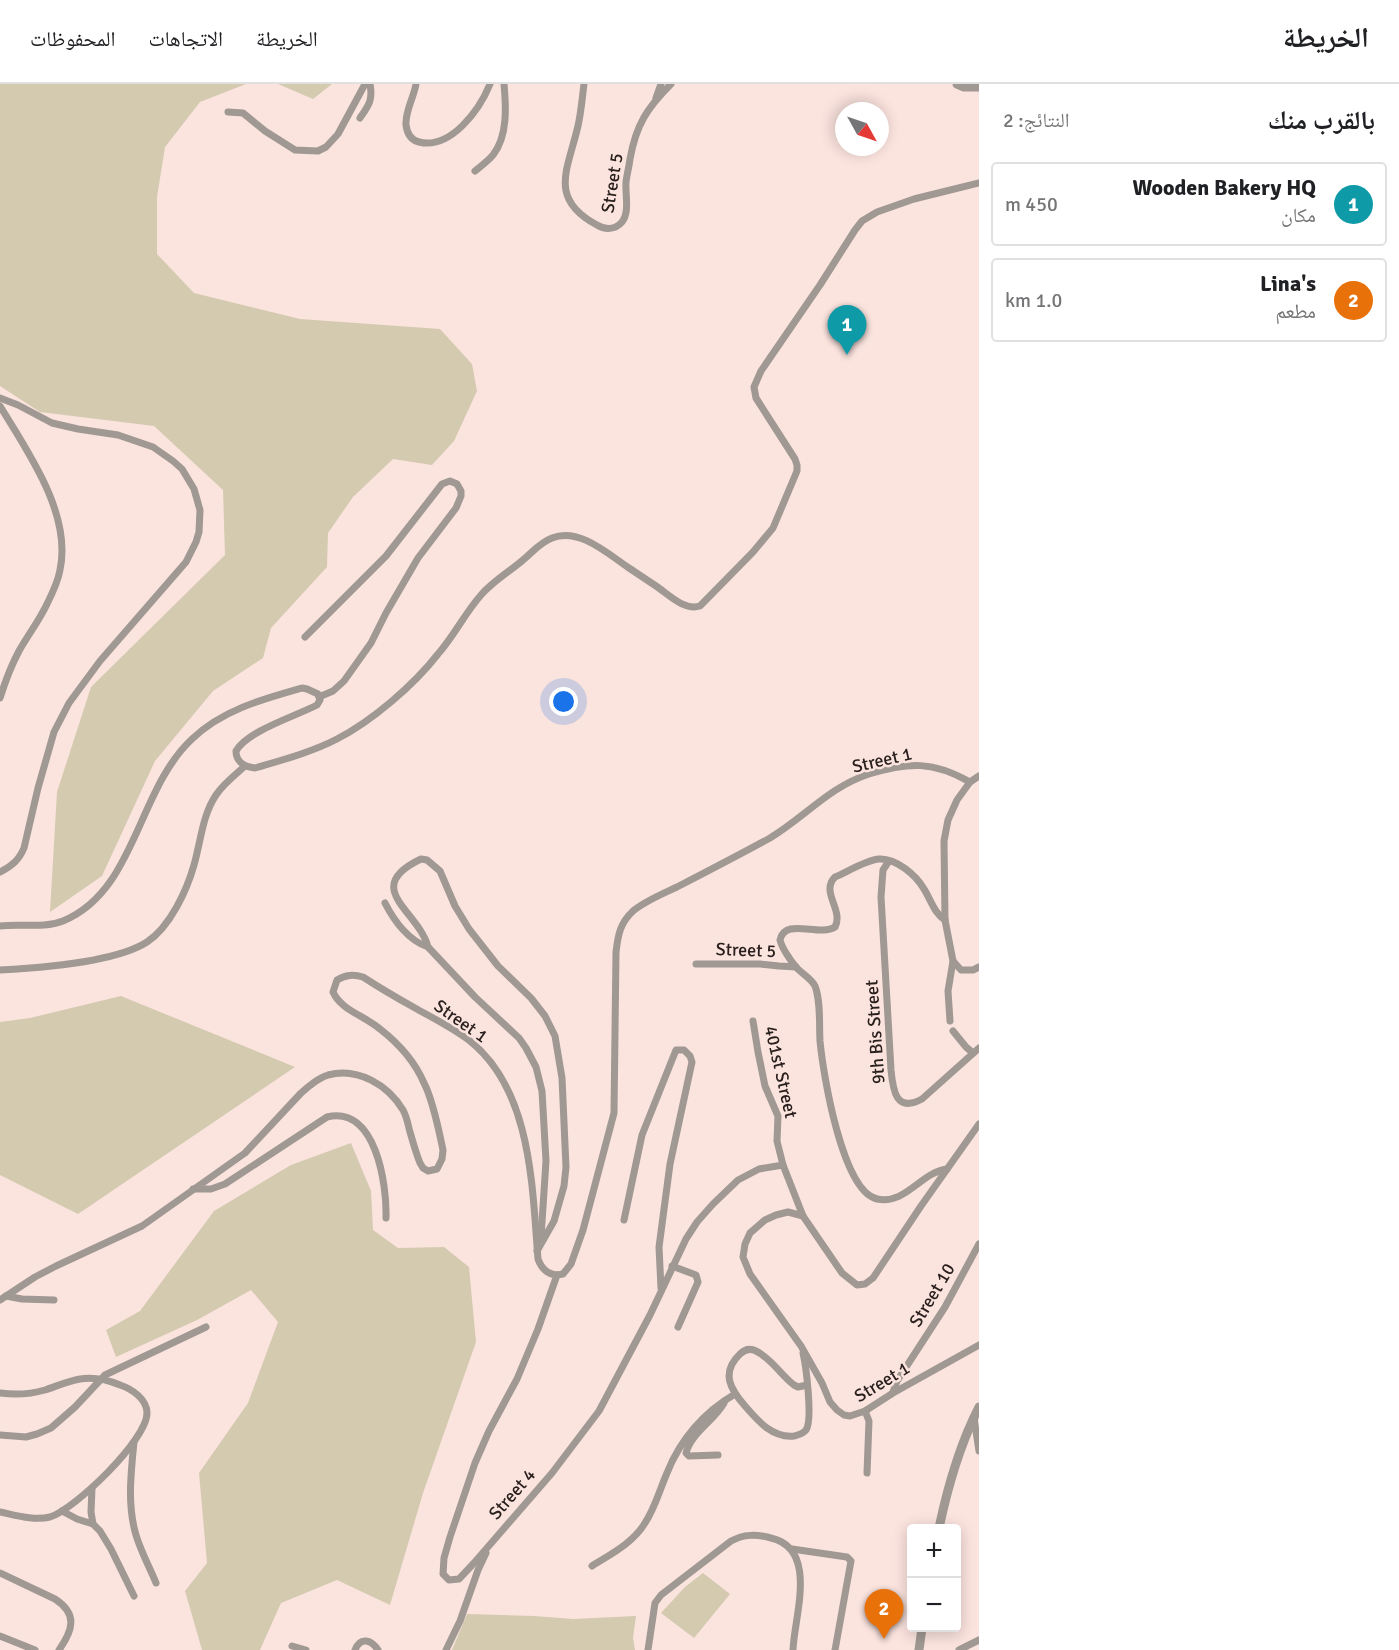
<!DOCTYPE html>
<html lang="ar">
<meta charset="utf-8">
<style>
body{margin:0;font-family:Signika,"Noto Naskh Arabic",sans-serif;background:#f6f6f6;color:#202124;direction:rtl}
.controls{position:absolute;right:18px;bottom:18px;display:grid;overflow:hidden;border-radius:6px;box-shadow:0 3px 15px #0003}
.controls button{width:54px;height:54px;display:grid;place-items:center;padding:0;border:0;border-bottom:2px solid #e0e0e0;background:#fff;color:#202124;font:30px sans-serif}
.compass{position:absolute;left:835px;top:18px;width:54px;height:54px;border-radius:50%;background:#fff;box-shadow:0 3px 15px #0003;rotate:130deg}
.you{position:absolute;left:564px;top:618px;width:21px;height:21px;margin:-15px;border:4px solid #fff;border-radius:50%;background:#1a73e8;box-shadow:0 0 0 9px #1a73e833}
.badge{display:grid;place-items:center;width:39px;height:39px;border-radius:50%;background:#111827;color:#fff;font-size:20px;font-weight:700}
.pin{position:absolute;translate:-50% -50px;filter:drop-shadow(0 2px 3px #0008)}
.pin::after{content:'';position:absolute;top:32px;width:21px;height:18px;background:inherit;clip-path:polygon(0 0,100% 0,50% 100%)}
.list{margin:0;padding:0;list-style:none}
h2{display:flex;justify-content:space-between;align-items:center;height:78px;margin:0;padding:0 24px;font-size:26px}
h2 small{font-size:20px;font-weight:400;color:#757577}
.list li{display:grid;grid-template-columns:39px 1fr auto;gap:18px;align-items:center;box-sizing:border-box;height:84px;margin:0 12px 12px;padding:0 12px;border:2px solid #e0e0e0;border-radius:6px}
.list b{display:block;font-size:22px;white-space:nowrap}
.list p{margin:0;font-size:20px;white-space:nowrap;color:#757577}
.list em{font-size:20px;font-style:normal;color:#757577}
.map{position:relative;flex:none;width:979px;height:1566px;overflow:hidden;direction:ltr}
header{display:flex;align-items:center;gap:36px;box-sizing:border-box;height:84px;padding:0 30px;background:#fff;border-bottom:2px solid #e0e0e0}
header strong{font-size:28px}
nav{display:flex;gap:33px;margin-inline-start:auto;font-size:21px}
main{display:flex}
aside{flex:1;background:#fff}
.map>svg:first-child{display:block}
.green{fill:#d4cab0}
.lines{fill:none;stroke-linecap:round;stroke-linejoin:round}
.minor{stroke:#a09892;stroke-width:7}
.tertiary{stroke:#a09892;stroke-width:9}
.labels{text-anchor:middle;stroke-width:5;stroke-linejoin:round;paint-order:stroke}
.street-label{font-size:18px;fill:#29201e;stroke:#fbe3de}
</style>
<header>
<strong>الخريطة</strong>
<nav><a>الخريطة</a><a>الاتجاهات</a><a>المحفوظات</a></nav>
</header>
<main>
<aside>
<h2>بالقرب منك<small>النتائج: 2</small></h2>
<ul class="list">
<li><span class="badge" style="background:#0f9aa8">1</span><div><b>Wooden Bakery HQ</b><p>مكان</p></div><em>450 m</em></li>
<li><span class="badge" style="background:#e8710a">2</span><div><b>Lina's</b><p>مطعم</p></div><em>1.0 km</em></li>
</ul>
</aside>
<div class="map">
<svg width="979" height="1566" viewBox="0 0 979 1566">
<rect width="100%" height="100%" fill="#fbe3de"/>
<g class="green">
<polygon points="0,0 246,0 200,18 165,63 157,113 157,170 194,209 300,235 440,245 472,280 477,307 454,357 432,381 393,375 353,413 328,449 327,483 271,544 263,574 213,607 155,677 102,792 50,828 57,708 91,603 225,471 223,406 154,342 40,328 0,302"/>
<polygon points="278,0 332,0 313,15"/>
<polygon points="121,912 295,983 78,1130 0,1091 0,938 30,934"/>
<polygon points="351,1059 371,1107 373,1146 398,1164 444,1163 469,1183 476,1258 423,1409 390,1521 337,1496 281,1519 260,1566 202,1566 185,1507 207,1479 199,1389 248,1319 278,1238 251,1206 197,1236 116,1273 106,1246 140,1227 214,1127 291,1081"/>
<polygon points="703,1489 730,1510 694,1554 661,1529 685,1503"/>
<polygon points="467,1530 534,1532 573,1535 636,1532 633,1554 635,1566 452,1566"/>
</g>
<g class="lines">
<g class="minor">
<path d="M416 0C414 13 405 27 406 41 407 49 411 56 419 58 451 66 480 25 490 0"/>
<path d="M584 0C582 15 581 31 577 46 567 87 549 115 597 141 605 146 615 146 622 138 630 128 625 110 626 98 627 90 629 83 630 75 636 41 647 24 671 0"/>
<polyline points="656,14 661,0"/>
<polyline points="228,28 243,29 265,47 295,66 318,67 326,63 338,50 365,0"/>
<path d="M360 34C369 21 373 16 370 0"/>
<path d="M475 87C481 82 488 77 493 71 508 52 506 22 504 0"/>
<path d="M0 314 18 321 52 339 78 345 118 351 153 363 173 377 182 385 194 405 200 426 199 448 196 458 186 478 100 577 69 619 54 648 38 704 24 764C19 776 12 782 0 788"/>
<path d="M0 322C28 368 72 430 60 486 58 498 52 510 47 520 39 537 28 551 19 567 11 582 5 598 0 614"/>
<polyline points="305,553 386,472 442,400 450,397 457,400 461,407 461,412 456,424 418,474 386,529 371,559 344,597 333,607 319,613"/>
<polyline points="979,692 970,698 957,716 948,736 944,757 945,836 953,877 961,886 973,886 979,883"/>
<path d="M889 777 883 786 881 813 891 986C893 1007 896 1029 922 1015L979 964"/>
<path d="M385 819C394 837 409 857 428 863L475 913 519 954 526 964 536 983 542 1007 546 1077 541 1153"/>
<path d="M945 836C934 829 931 816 924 805 916 791 896 774 879 775 866 776 847 788 835 793 820 808 844 826 835 843 819 853 785 833 780 856 782 864 790 876 796 883 802 890 811 894 815 902 821 917 819 941 820 957 823 989 842 1107 877 1115 906 1121 921 1088 947 1085"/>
<path d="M0 842C21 839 43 845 63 837 136 807 137 706 192 655 222 626 263 615 302 604L307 605 318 610 320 616 317 621C296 632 247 647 236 667 236 678 245 683 255 684 282 676 312 668 337 655 372 637 414 601 438 570 454 552 465 529 481 511 493 497 509 488 523 476 533 468 539 459 552 454 579 443 608 470 629 484 638 490 647 496 656 502 668 510 684 527 700 522L753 468 773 444 797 387V381L795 375 756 314 754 303 761 287 820 201 855 146 862 137 877 128 914 115 979 99"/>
<path d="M428 863C419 827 360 804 421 775L427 776 440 787 455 822 469 845 498 882 531 914 545 932 555 952 562 994 566 1083 564 1102 554 1137 537 1167"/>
<polyline points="696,880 760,880 779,882 796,883"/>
<path d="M0 886C38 884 116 878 147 858 170 843 187 806 194 781 201 757 202 732 216 711 223 700 235 691 245 682"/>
<polyline points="753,937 758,968 765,1002 778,1032 777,1057 783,1081 803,1132 842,1189 857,1201 865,1200 873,1194 921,1122 979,1040"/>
<polyline points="950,937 948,907 953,877"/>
<polyline points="953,947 966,963 973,969"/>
<path d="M193 1105H211L225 1100 327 1033C376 1021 387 1101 386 1134"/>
<polyline points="803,1132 788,1128 776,1131 765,1136 750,1149 745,1160 743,1173 750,1190 801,1262 822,1299 830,1318 837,1326 844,1331 850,1332 865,1327 893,1309 979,1261"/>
<polyline points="624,1136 642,1051 676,966 684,966 690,972 692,978 670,1080 659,1163 661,1204"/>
<polyline points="672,1182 696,1191 698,1198 678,1243"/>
<polyline points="557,1191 538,1245 517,1295 489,1347 475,1379 450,1453 444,1474 443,1490 449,1496 459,1495 474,1479 552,1389 599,1327 650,1231 686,1155 697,1138 713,1120 738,1096 759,1085 783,1081"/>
<polyline points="6,1212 22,1215 54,1216"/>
<path d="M0 1216 35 1193 56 1182 142 1142 245 1069 301 1009C309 1002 318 994 328 991 358 983 388 1001 403 1026 407 1033 408 1041 410 1048 413 1058 416 1069 420 1079L423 1084 428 1087 437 1085 442 1075 443 1066C439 1047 433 1016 424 999 415 978 398 959 380 945 365 932 341 926 333 908L337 896C346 891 353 890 363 893 380 904 397 914 415 924 433 934 453 944 470 957 532 1007 532 1102 538 1175 542 1186 550 1193 563 1190L571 1180 583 1146 614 1029 616 868C618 851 620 839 633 827 645 817 662 810 677 803 708 787 739 771 770 754 805 733 829 703 869 690 909 678 933 677 970 698"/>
<path d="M803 1269C806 1282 813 1336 806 1346 803 1350 798 1351 794 1352 772 1354 758 1337 745 1322 731 1306 720 1289 740 1270 745 1265 750 1264 756 1267 771 1274 781 1291 794 1301L798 1303 807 1301"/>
<polyline points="893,1308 897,1297 945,1223 979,1160"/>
<path d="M0 1309C15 1311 31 1310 45 1306 57 1302 68 1297 80 1295 93 1293 108 1296 120 1301 132 1305 147 1315 147 1329 147 1356 75 1425 50 1433 34 1437 15 1431 0 1428"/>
<polyline points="865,1327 869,1337 867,1389"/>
<polyline points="974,1334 979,1367"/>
<polyline points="0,1351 26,1353 37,1350 51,1344 75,1323 105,1291 206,1243"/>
<path d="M134 1358C131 1389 127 1421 136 1451 141 1468 150 1484 156 1499"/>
<path d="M718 1371 689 1372 686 1369C691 1349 714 1337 724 1319"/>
<polyline points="92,1404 91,1428 93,1440 100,1447 111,1465 134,1512"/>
<polyline points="62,1427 77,1435 93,1440"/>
<polyline points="792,1465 847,1473 851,1477 835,1566"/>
<path d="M592 1482C611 1470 633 1459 645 1439 655 1424 660 1405 667 1389 680 1356 704 1328 735 1310"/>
<path d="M0 1489 55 1515C78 1530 73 1546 59 1566"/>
<polyline points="0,1552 35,1566"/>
<polyline points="292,1562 306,1566"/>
<path d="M355 1566C360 1553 371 1555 378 1566"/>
<polyline points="446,1566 460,1537 478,1486 486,1469"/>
<path d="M648 1566 655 1519 661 1511 731 1457C744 1450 756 1450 771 1454 819 1465 794 1533 793 1566"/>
<polyline points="959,1566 979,1556"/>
</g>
<g class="tertiary">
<polyline points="957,0 964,3 979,3"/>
<path d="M939 1444C947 1406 961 1358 979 1323"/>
<polyline points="919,1566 922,1544"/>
</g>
</g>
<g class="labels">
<g class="street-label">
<text transform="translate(612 99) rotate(-81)" y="6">Street 5</text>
<text transform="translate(882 676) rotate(-13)" y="6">Street 1</text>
<text transform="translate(746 866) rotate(2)" y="6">Street 5</text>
<text transform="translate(461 937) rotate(35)" y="6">Street 1</text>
<text transform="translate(875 948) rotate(-94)" y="6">9th Bis Street</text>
<text transform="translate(781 988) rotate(77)" y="6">401st Street</text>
<text transform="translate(932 1211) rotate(-59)" y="6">Street 10</text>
<text transform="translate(882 1298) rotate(-31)" y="6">Street 1</text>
<text transform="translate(512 1410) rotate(-49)" y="6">Street 4</text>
</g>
</g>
</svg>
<div class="controls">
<button>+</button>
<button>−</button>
</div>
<svg class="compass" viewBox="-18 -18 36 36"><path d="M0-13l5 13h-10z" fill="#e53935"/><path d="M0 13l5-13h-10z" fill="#757577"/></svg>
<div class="you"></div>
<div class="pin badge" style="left:847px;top:271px;background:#0f9aa8">1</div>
<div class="pin badge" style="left:884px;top:1555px;background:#e8710a">2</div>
</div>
</main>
